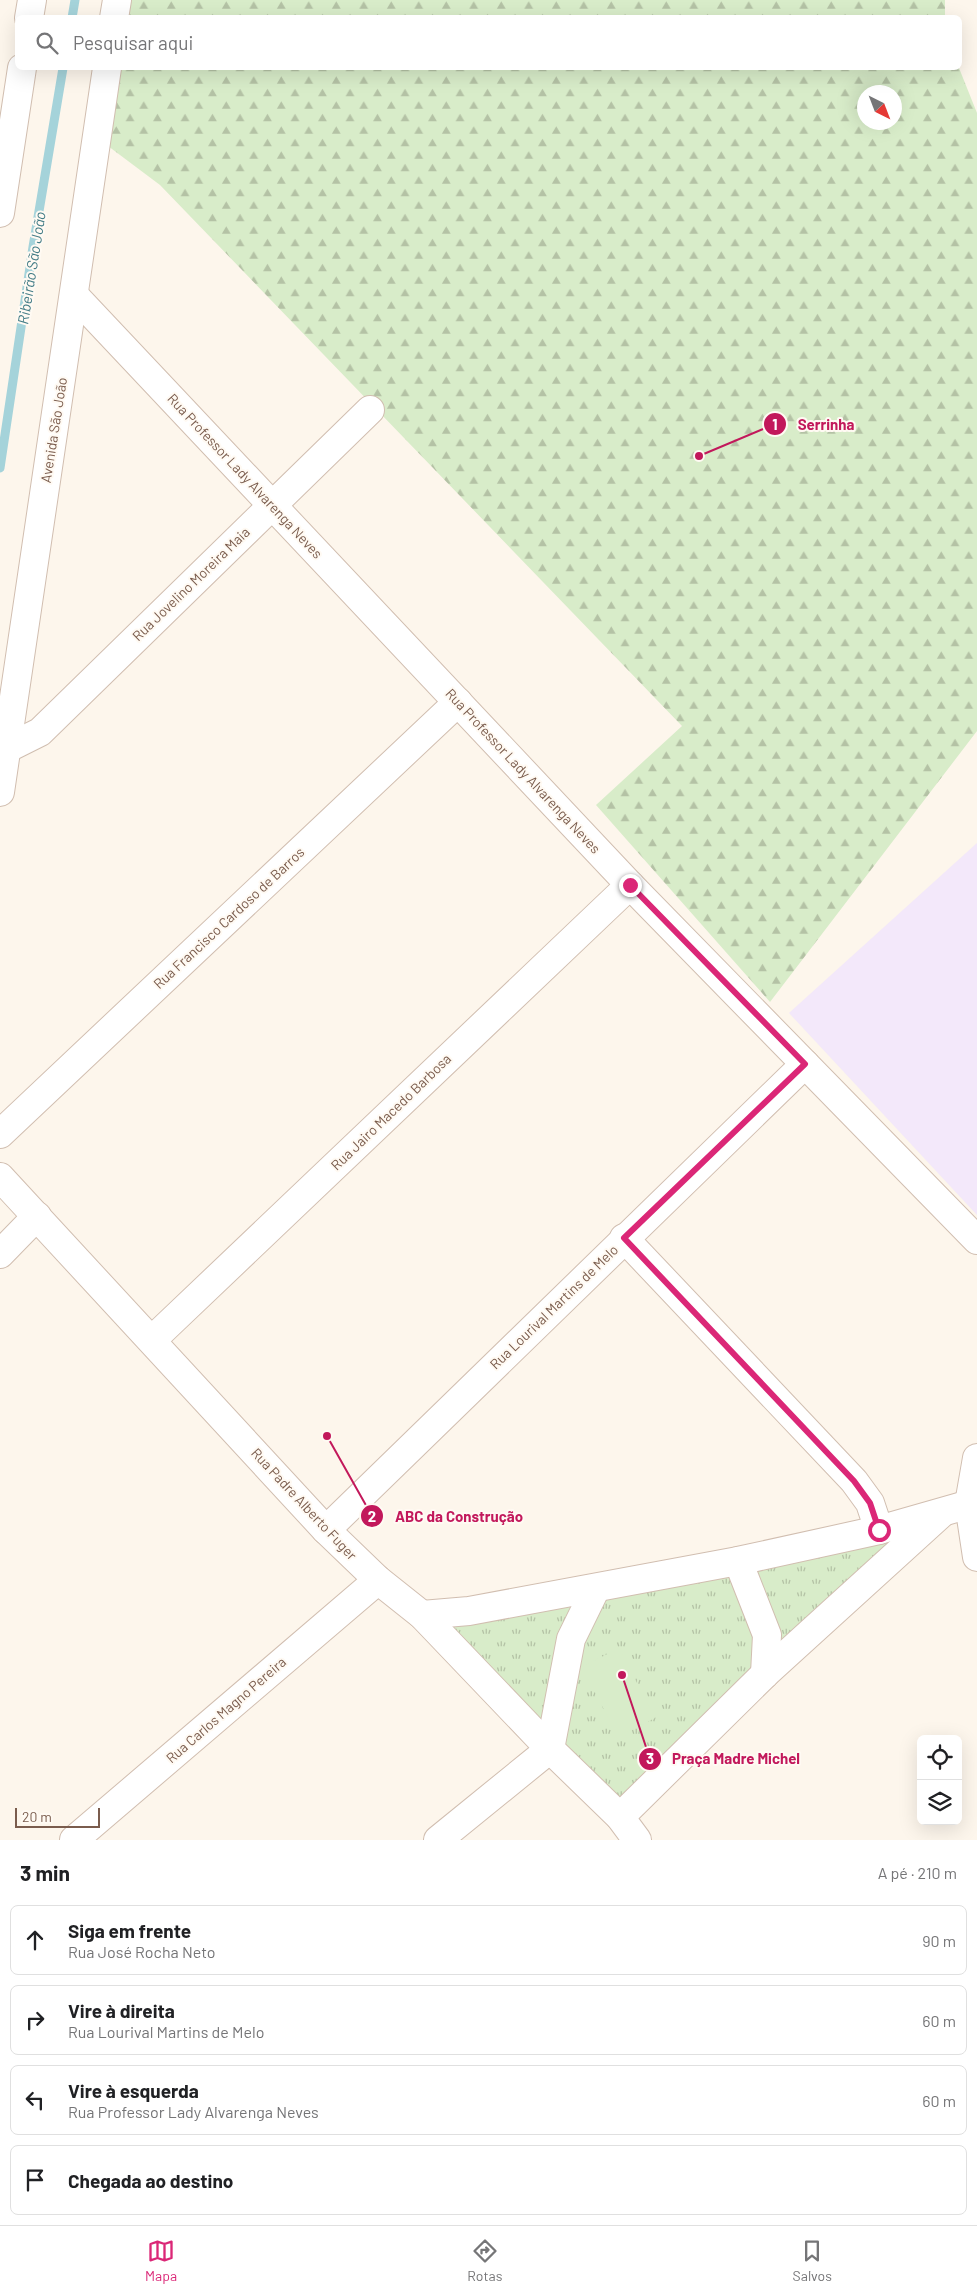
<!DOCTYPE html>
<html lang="pt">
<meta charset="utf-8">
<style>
body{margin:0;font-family:Barlow,sans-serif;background:#f6f6f6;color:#202124}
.controls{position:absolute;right:15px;bottom:15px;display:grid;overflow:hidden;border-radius:8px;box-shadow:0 5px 20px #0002}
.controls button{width:45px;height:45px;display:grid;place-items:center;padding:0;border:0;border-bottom:1px solid #e0e0e0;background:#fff;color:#202124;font:25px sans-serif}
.compass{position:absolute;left:857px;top:85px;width:45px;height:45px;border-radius:50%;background:#fff;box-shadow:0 5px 20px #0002;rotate:138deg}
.scale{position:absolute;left:15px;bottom:12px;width:85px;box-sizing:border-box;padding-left:5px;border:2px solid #7a5c4d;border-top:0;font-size:14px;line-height:18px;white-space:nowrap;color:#7a5c4d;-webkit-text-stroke:4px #fffaf3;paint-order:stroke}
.stop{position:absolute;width:15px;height:15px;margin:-11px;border:4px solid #db2777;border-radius:50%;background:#fff}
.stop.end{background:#db2777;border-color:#fff;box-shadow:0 1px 5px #0008}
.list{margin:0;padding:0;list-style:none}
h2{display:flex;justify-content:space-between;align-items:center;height:65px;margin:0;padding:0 20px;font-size:21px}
h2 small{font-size:16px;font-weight:400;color:#757577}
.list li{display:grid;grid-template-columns:32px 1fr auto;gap:15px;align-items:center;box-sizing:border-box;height:70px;margin:0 10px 10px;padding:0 10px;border:1px solid #e0e0e0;border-radius:8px}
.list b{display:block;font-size:19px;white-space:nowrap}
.list p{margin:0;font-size:16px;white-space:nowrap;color:#757577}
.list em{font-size:16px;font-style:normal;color:#757577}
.icon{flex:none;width:28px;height:28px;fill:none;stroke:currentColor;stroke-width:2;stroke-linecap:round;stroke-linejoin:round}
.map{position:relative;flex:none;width:977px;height:1840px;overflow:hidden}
.search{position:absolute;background:#fff;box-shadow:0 5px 20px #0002;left:15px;right:15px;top:15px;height:55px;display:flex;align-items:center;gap:12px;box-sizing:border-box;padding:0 18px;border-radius:8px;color:#757577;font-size:19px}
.sheet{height:385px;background:#fff}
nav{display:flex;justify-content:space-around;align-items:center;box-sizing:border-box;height:70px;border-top:1px solid #e0e0e0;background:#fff;font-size:14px;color:#757577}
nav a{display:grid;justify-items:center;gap:2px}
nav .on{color:#db2777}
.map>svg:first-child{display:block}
.education{fill:#f3e8fa}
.forest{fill:url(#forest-firs);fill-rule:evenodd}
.park{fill:url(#park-tufts)}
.garden{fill:#d8ecc9}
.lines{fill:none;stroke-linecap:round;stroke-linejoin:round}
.stream{stroke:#a5d3da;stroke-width:9}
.minor-casing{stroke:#d1beb0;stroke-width:30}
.tertiary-casing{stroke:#d1beb0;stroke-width:30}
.minor{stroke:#fff;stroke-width:28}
.tertiary{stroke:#fff;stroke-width:28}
.route{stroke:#db2777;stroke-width:6}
.labels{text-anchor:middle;stroke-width:4;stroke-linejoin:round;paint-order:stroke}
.street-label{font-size:14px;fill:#7a5c4d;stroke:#fffaf3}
.water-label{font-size:15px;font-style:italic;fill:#437c86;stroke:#fffaf3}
.leader{fill:none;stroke:#c2185b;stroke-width:2}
.callout-dot{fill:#c2185b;stroke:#fffaf3;stroke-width:2}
.mark-label{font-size:15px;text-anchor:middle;font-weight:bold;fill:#fff}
.callout-label{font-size:15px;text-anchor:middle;font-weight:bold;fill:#c2185b;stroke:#fffaf3;stroke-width:4;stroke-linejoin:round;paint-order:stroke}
</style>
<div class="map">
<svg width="977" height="1840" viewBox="0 0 977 1840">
<defs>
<pattern id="forest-firs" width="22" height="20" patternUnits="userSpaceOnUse" patternTransform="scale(1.25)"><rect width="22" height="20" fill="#d8ecc9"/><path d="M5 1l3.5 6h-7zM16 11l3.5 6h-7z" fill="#b4c2a5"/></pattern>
<pattern id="park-tufts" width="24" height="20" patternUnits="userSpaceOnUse" patternTransform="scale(1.25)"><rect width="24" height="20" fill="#d8ecc9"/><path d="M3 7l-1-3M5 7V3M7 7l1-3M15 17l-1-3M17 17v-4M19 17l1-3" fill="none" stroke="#b4c2a5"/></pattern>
</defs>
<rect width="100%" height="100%" fill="#fdf6ec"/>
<polygon class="education" points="977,843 977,1215 789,1013"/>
<g class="forest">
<polygon points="131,0 945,0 945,17 128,18"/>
<path d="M119 68H959L977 113V731L770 1002 596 805 682 726 160 185 104 143ZM864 92H894V122H864Z"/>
</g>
<polygon class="park" points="898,1538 621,1803 434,1621"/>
<polygon class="garden" points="619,1648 655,1718 618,1737 582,1667"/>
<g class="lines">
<g class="stream">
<polyline points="72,18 75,0"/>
<polyline points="0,468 33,247 63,68"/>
</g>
<defs>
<g id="minor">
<polyline points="75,296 630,885 977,1240"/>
<polyline points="6,749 40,732 370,410"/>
<polyline points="0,1134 458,702"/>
<polyline points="624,1238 854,1481 870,1503 879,1530"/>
<polyline points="0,1254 37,1216"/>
<polyline points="152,1340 630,885"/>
<polyline points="977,1458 969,1504 977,1557"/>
<polyline points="326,1530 805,1064"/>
<polyline points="620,1817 637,1840"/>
<polyline points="74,1840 378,1580"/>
<polyline points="438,1840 550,1749"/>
</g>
<g id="tertiary">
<polyline points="29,18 32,0"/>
<polyline points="114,18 117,0"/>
<polyline points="0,213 22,68"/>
<polyline points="0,792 107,68"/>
<polyline points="0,1177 326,1530 378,1580 422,1615 550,1749 620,1817 765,1674 942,1513"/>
<polyline points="738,1561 767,1635 765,1674"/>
<polyline points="422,1615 469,1611 738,1561 879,1530 977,1502"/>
<polyline points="550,1749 571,1639 596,1588"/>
</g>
</defs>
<use href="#minor" class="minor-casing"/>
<use href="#tertiary" class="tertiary-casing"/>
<use href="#minor" class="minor"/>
<use href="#tertiary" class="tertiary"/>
</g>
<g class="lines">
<polyline class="route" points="630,885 805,1064 624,1238 854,1481 870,1503 879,1530"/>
</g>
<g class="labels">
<g class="street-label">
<text transform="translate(54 430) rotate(-81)" y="5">Avenida São João</text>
<text transform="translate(245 476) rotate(47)" y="5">Rua Professor Lady Alvarenga Neves</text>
<text transform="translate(191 584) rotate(-44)" y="5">Rua Jovelino Moreira Maia</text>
<text transform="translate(523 771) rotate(47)" y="5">Rua Professor Lady Alvarenga Neves</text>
<text transform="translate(229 918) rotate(-43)" y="5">Rua Francisco Cardoso de Barros</text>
<text transform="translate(391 1112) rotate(-44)" y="5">Rua Jairo Macedo Barbosa</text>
<text transform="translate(554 1307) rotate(-44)" y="5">Rua Lourival Martins de Melo</text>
<text transform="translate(304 1504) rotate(47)" y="5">Rua Padre Alberto Fuger</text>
<text transform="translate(226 1710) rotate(-41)" y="5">Rua Carlos Magno Pereira</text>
</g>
<g class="water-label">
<text transform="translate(32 268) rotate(-81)" y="5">Ribeirão São João</text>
</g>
</g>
<path class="leader" d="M699 456L775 424M327 1436L372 1516M622 1675L650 1759"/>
<g class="callout-dot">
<circle cx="699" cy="456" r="5"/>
<circle cx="327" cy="1436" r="5"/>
<circle cx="622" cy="1675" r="5"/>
<circle cx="775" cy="424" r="12"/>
<circle cx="372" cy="1516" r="12"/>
<circle cx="650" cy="1759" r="12"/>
</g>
<g class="mark-label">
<text x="775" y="430">1</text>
<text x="372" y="1522">2</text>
<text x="650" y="1764">3</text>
</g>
<g class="callout-label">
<text x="826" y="430">Serrinha</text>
<text x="459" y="1522">ABC da Construção</text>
<text x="736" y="1764">Praça Madre Michel</text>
</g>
</svg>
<div class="controls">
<button><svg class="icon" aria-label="locate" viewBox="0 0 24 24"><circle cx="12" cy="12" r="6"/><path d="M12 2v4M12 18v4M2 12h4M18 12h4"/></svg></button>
<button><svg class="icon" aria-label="layers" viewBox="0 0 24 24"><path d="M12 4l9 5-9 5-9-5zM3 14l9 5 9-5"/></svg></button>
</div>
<svg class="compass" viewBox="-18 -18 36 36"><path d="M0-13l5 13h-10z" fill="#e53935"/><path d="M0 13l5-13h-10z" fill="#757577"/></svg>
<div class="scale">20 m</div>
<div class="stop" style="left:879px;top:1530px"></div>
<div class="stop end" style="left:630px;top:885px"></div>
<div class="search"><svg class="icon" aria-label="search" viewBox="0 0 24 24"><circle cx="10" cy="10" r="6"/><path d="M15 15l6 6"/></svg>Pesquisar aqui</div>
</div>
<section class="sheet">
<h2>3 min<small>A pé · 210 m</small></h2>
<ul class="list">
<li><svg class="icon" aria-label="ahead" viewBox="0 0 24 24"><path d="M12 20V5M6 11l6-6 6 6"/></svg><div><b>Siga em frente</b><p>Rua José Rocha Neto</p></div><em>90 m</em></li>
<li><svg class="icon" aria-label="right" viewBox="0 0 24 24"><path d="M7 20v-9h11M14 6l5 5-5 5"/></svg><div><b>Vire à direita</b><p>Rua Lourival Martins de Melo</p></div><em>60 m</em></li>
<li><svg class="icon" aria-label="left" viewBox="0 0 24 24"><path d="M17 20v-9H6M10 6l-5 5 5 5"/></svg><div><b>Vire à esquerda</b><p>Rua Professor Lady Alvarenga Neves</p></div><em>60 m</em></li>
<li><svg class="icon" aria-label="arrive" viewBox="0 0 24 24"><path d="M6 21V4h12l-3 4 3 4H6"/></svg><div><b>Chegada ao destino</b></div></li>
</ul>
</section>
<nav>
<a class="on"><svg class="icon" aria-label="map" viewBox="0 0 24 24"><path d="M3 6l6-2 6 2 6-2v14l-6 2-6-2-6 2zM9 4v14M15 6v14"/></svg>Mapa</a>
<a><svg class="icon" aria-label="directions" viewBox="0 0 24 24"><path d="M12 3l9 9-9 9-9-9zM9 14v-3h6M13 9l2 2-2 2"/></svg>Rotas</a>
<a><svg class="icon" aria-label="saved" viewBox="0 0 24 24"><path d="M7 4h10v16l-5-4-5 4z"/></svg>Salvos</a>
</nav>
